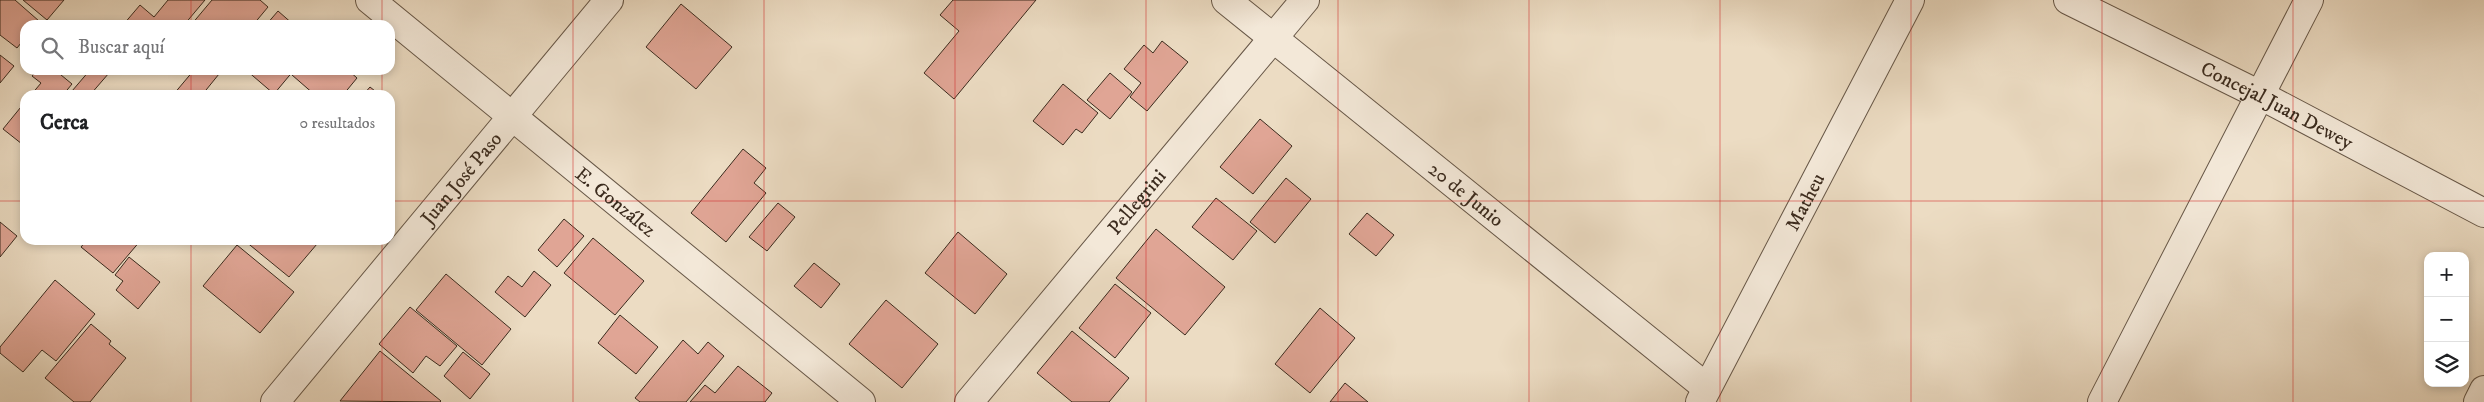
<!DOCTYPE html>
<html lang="es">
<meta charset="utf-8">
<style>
body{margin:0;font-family:"IM FELL DW Pica",serif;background:#f6f6f6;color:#202124}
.controls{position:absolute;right:15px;bottom:15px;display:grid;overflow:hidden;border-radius:10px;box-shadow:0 2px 8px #0003}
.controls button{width:45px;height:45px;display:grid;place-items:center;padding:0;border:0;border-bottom:1px solid #e0e0e0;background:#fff;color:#202124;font:25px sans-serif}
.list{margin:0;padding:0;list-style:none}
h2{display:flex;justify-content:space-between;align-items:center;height:65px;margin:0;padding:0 20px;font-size:21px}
h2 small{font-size:16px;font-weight:400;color:#757577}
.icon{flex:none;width:28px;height:28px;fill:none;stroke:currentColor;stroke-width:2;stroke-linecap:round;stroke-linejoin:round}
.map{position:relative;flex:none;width:2484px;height:402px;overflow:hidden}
.search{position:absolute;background:#fff;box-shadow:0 2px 8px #0003;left:20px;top:20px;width:375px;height:55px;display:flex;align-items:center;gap:12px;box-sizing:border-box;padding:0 18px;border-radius:15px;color:#757577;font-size:19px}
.panel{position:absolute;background:#fff;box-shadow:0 2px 8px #0003;left:20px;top:90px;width:375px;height:155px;border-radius:15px}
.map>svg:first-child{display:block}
.building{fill:#e0a595;stroke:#3b2b1e}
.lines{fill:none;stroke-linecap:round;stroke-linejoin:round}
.minor-casing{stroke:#675747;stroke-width:30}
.minor{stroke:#f3e8d8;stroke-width:28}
.grid{fill:none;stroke:#d62828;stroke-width:1;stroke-opacity:0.55}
.labels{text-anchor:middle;stroke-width:4.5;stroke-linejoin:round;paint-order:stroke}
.street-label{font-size:20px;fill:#3b2b1e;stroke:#f3e8d8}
</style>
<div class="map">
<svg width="2484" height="402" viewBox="0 0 2484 402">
<rect width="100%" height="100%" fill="#ecdcc3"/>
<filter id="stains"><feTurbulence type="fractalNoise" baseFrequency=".004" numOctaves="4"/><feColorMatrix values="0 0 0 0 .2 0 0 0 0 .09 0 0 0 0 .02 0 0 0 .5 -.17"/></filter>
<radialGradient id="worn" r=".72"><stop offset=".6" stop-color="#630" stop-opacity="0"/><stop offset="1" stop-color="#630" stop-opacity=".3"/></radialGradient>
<g class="building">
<polygon points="0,0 15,0 39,21 36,25 25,25 25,38 17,48 0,35"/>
<polygon points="23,0 64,0 47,20"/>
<polygon points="168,0 205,0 184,25 123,25 140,5 154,17"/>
<polygon points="212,0 260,0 268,7 253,25 191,25"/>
<polygon points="953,0 1036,0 954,99 924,73 959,31 940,15"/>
<polygon points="681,4 732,47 696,89 646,47"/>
<polygon points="278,11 294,25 266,25"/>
<polygon points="1162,41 1188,62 1147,111 1130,97 1141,83 1124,69 1144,45 1153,53"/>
<polygon points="0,55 14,66 0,83"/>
<polygon points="37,70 55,70 72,84 63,95 31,95 41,83 32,76"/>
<polygon points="90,70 106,70 109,73 90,95 77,95 72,91"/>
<polygon points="194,70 214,70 219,74 202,95 173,95"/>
<polygon points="246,70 294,70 274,94"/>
<polygon points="295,70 348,70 357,78 343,95 315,95 292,75"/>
<polygon points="1110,73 1132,92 1110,119 1087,100"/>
<polygon points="1063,84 1098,113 1082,133 1076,129 1063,145 1033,121"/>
<polygon points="370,87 380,95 363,95"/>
<polygon points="25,102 25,141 22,144 3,129"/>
<polygon points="1260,119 1292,146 1253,194 1220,167"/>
<polygon points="743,149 766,168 754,183 766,193 726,242 691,213"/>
<polygon points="1286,178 1311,199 1275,243 1250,222"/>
<polygon points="1216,198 1257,231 1233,260 1192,227"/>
<polygon points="778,203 795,217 767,251 749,237"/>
<polygon points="1367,213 1394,235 1376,256 1349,234"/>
<polygon points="564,219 584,236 557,267 538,250"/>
<polygon points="0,222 17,236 0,257"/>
<polygon points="1156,229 1225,287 1185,335 1116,278"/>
<polygon points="958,232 1007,274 975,314 925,273"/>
<polygon points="593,238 644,281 615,315 564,273"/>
<polygon points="87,240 141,240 113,273 81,247"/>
<polygon points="312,240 317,244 289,277 245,241"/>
<polygon points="237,245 294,292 260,333 203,286"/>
<polygon points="129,257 160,282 138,309 116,290 123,281 115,275"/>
<polygon points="814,263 840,284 821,308 794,286"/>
<polygon points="534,271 551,285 525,317 495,292 508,276 522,287"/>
<polygon points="446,274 511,329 482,365 416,310"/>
<polygon points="55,280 95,314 56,361 42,350 23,372 0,353 0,347"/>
<polygon points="1115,284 1151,313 1115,358 1079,328"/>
<polygon points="886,300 938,344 902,388 849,344"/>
<polygon points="410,307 457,346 440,366 426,356 413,373 379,344"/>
<polygon points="1320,308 1355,338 1310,393 1275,364"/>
<polygon points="620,315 658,347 636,374 598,343"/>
<polygon points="91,324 111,341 109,344 126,358 90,402 74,402 45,378"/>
<polygon points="1072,331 1129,378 1109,402 1072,402 1037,373"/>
<polygon points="683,340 698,354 708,342 724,356 686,402 640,402 635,398"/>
<polygon points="380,351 441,401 440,402 340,401"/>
<polygon points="463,352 490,374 470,399 444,376"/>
<polygon points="738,366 772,393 765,402 690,402 705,385 715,393"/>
<polygon points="1345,383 1368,402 1330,402"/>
</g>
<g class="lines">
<defs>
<g id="minor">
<path id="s1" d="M370 0 861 402"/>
<path id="s2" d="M1226 0 1707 388"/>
<path id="s3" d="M2068 0 2260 95 2484 213"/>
<path id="s4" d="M275 402 609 0"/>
<path id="s5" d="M969 402 1305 0"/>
<path id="s6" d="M1700 402 1910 0"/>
<polyline points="2102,402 2309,0"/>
<polyline points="2478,402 2484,390"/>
</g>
</defs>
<use href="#minor" class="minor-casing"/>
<use href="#minor" class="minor"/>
</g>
<path class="grid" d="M191 0V25M382 0V25M573 0V402M764 0V402M955 0V402M1146 0V402M1338 0V402M1529 0V402M1720 0V402M1911 0V402M2102 0V402M2293 0V402M191 70V95M382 70V95M0 201H25M390 201H2484M191 240V402M382 240V402"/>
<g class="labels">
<g class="street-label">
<text dy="7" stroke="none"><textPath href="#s3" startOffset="234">Concejal Juan Dewey</textPath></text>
<text dy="7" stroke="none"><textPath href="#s4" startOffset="291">Juan José Paso</textPath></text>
<text dy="7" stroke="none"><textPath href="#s2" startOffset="309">20 de Junio</textPath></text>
<text dy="7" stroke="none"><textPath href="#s6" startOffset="226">Matheu</textPath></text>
<text dy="7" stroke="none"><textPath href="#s1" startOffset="318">E. González</textPath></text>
<text dy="7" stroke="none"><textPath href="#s5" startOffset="261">Pellegrini</textPath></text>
</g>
</g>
<rect width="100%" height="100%" filter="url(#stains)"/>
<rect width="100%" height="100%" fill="url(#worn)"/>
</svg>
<div class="controls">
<button>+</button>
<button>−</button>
<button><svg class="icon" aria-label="layers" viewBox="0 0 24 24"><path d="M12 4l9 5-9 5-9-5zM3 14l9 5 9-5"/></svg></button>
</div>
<div class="search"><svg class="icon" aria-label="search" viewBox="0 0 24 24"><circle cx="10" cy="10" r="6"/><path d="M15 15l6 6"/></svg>Buscar aquí</div>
<section class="panel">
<h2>Cerca<small>0 resultados</small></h2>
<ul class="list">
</ul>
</section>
</div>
